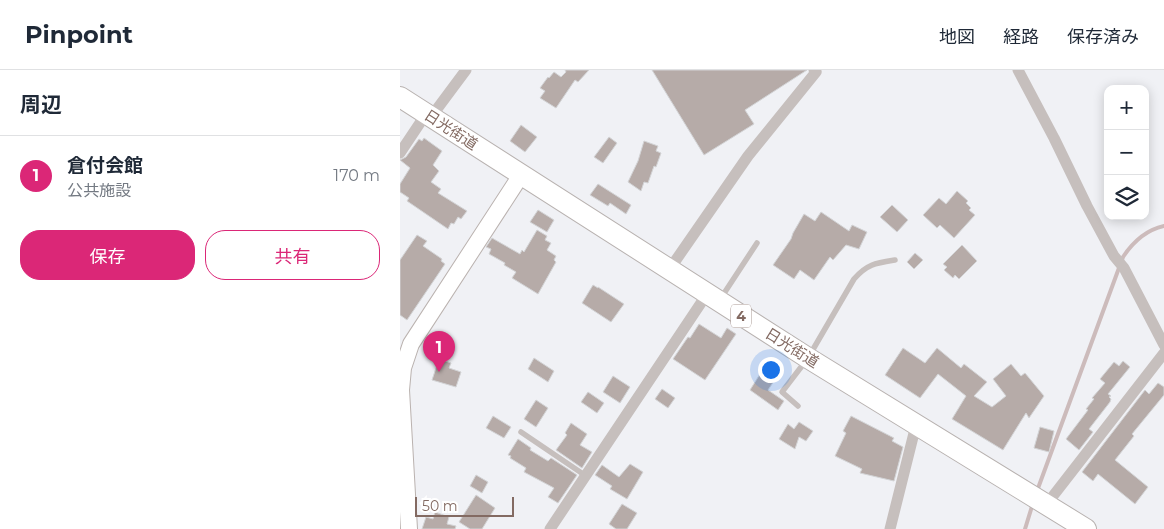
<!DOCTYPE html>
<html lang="ja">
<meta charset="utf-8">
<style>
body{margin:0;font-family:Montserrat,"Noto Sans JP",sans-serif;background:#f2f2f3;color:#1f2937}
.controls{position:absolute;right:15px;top:15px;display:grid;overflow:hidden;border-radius:10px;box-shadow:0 2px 12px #0003}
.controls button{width:45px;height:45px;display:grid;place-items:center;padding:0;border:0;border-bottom:1px solid #e0e1e3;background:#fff;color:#1f2937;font:25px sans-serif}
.scale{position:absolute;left:15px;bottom:12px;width:99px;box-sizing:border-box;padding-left:5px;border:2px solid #836a62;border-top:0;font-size:14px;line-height:18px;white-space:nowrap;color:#836a62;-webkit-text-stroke:4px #fff;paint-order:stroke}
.you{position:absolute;left:370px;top:299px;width:18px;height:18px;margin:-12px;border:4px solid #fff;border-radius:50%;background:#1a73e8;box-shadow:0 0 0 8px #1a73e833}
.badge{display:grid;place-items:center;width:32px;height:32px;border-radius:50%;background:#db2777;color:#fff;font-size:16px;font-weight:700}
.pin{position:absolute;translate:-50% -41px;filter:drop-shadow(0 1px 2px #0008)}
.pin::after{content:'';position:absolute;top:26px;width:18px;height:15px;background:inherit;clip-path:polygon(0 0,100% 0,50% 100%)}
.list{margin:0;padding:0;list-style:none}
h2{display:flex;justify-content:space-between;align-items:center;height:65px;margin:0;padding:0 20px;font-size:21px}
h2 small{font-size:16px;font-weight:400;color:#747a83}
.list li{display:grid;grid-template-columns:32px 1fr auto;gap:15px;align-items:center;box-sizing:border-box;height:80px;padding:0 20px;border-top:1px solid #e0e1e3}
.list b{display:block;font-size:19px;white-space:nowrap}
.list p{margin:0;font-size:16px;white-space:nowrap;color:#747a83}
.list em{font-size:16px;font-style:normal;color:#747a83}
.actions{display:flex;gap:10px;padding:15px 20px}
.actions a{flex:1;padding:11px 0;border:1px solid #db2777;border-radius:20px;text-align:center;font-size:18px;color:#db2777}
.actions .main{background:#db2777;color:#fff}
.icon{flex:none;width:28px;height:28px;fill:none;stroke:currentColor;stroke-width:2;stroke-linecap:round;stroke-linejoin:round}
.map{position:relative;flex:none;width:764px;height:459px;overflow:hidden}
header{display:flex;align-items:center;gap:30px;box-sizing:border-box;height:70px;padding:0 25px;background:#fff;border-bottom:1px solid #e0e1e3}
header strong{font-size:24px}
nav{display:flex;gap:28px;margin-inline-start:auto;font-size:18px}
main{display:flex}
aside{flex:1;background:#fff}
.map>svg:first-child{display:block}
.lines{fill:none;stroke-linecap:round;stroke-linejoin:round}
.stream{stroke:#cbb;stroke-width:4}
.building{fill:#b6aba8;stroke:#d3d4d6}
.secondary-casing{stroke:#bab2af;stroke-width:18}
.highway-casing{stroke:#b8b2b0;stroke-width:22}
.lane{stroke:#c6bfbd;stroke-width:5.5}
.street{stroke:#c6bfbd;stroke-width:11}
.secondary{stroke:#fff;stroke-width:16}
.highway{stroke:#fff;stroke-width:20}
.labels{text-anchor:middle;stroke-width:5;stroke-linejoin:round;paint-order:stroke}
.shield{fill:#fff;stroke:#a89791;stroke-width:1}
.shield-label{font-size:14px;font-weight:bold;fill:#836a62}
.street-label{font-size:15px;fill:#836a62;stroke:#fff}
</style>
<header>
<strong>Pinpoint</strong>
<nav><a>地図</a><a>経路</a><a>保存済み</a></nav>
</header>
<main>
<aside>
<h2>周辺<small></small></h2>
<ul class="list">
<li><span class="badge">1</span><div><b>倉付会館</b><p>公共施設</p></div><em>170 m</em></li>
</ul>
<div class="actions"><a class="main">保存</a><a>共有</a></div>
</aside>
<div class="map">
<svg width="764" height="459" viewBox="0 0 764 459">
<rect width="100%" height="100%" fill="#f0f1f5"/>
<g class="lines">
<g class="stream">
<path d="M637 421 723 187C733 172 746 160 764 156"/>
<polyline points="625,459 633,433"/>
</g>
</g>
<g class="building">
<polygon points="165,0 189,0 178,12 175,10 156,38 140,28 145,21 140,18 148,7 149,8 154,2 161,7 166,2"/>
<polygon points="252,0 407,0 345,40 354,54 304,85"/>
<polygon points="121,55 137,67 125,82 110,71"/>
<polygon points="209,67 217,73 203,93 194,87"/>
<polygon points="24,68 42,81 33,95 39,101 31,112 41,119 38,123 67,141 61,149 58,147 54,154 51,153 48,159 7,131 9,128 0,122 0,114 10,98 0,90 6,87 19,69 22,71"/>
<polygon points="244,71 258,76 256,81 261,83 256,97 254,96 248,113 244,112 241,121 228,112 238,91"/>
<polygon points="198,114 231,135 226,144 210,133 208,136 190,125"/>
<polygon points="557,121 568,131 566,133 571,138 569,140 575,145 554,168 540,155 537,158 523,145 539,128 546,134"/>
<polygon points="492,135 508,150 497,162 480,147"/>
<polygon points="138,140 154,150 147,162 130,152"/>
<polygon points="421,142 449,161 452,155 467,162 459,179 446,175 433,190 430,187 414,210 400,200 394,209 373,195 391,169 393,163 404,144 415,151"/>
<polygon points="137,160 147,166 145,170 151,173 147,180 156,186 154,190 156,192 138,224 112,208 116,202 104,195 105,193 89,184 91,179 86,177 92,168 120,184 122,180 124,182"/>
<polygon points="17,165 27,171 23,176 42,189 41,191 45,194 7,250 0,245 0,190"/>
<polygon points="562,175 577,191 559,209 555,205 553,208 544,200 547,197 543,194"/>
<polygon points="515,183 523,190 514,199 507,192"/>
<polygon points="193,215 198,218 198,217 224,234 211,252 182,233"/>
<polygon points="299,254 321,268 327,258 336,264 305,310 273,289 288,267 290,268"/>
<polygon points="503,278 525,293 537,278 561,298 564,294 587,312 574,326 592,337 606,326 593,309 611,294 621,306 625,303 644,326 629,348 626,343 603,380 552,349 566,326 538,304 520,328 485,305"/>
<polygon points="134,288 154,301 148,312 128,299"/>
<polygon points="39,289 51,293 49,298 61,302 56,317 32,310"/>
<polygon points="723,291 730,297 708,324 711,326 709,327 711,329 710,332 689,359 693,362 679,380 666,369 688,340 686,339 694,329 692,328 705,313 700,309 714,292 719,296"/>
<polygon points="365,296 378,305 368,320 384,331 378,340 350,320"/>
<polygon points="213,306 230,317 220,333 203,322"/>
<polygon points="758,313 764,317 764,325 732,364 734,366 715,390 748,417 735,434 698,404 693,411 682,402 745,320 749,324"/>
<polygon points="262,319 275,328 268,338 255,329"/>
<polygon points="188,322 204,333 197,343 181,332"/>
<polygon points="136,330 148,338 136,357 124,349"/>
<polygon points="93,346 111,357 104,368 86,358"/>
<polygon points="451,346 494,368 492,371 503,377 494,411 460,403 462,399 435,386 446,363 443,361"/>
<polygon points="399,352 413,361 406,371 399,367 395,379 379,369 388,354 394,359"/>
<polygon points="171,353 187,364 180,375 192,382 182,398 156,380 167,365 165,363"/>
<polygon points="640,357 654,361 649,382 634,378"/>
<polygon points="118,369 131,378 130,380 148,391 151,388 177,405 158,433 148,427 154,418 124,402 126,398 110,388 111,386 108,385"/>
<polygon points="230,394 243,402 227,429 210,419 212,416 195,405 202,395 219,407"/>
<polygon points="76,405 88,412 82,423 70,416"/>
<polygon points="76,425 95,438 82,459 70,459 59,452"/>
<polygon points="222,434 237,443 227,459 216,459 209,454"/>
<polygon points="35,442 49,447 47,454 56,456 55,459 22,459 26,447 33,449"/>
</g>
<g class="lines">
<defs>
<polyline id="secondary" points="9,459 1,320 3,298 11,274 121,105"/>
<polyline id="highway" points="0,27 408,288 686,459"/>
</defs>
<use href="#secondary" class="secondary-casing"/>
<use href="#highway" class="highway-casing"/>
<g class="lane">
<polyline points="321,228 357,173"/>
<path d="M398 336 382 322 408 288 454 209C467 194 476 193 495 190"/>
<polyline points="121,362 186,406"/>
</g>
<g class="street">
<polyline points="618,0 654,68 687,136 714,186 724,198 764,275"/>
<polyline points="31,47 66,0"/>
<polyline points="0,83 26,44"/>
<polyline points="269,200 348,86 416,2 414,0"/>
<polyline points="646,435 764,283"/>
<polyline points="150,459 307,224"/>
<polyline points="490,459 516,355"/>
</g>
<use href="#secondary" class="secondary"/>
<use href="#highway" class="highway"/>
</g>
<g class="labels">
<rect class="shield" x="331" y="234.5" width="20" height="23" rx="4"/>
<g class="shield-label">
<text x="341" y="251">4</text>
</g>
<g class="street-label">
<text transform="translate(51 60) rotate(33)" y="5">日光街道</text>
<text transform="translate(392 278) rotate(32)" y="5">日光街道</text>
</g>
</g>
</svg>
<div class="controls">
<button>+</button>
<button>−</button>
<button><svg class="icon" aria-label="layers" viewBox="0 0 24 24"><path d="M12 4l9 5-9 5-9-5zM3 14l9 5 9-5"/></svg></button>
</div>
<div class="scale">50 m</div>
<div class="you"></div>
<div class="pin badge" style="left:39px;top:302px">1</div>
</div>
</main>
